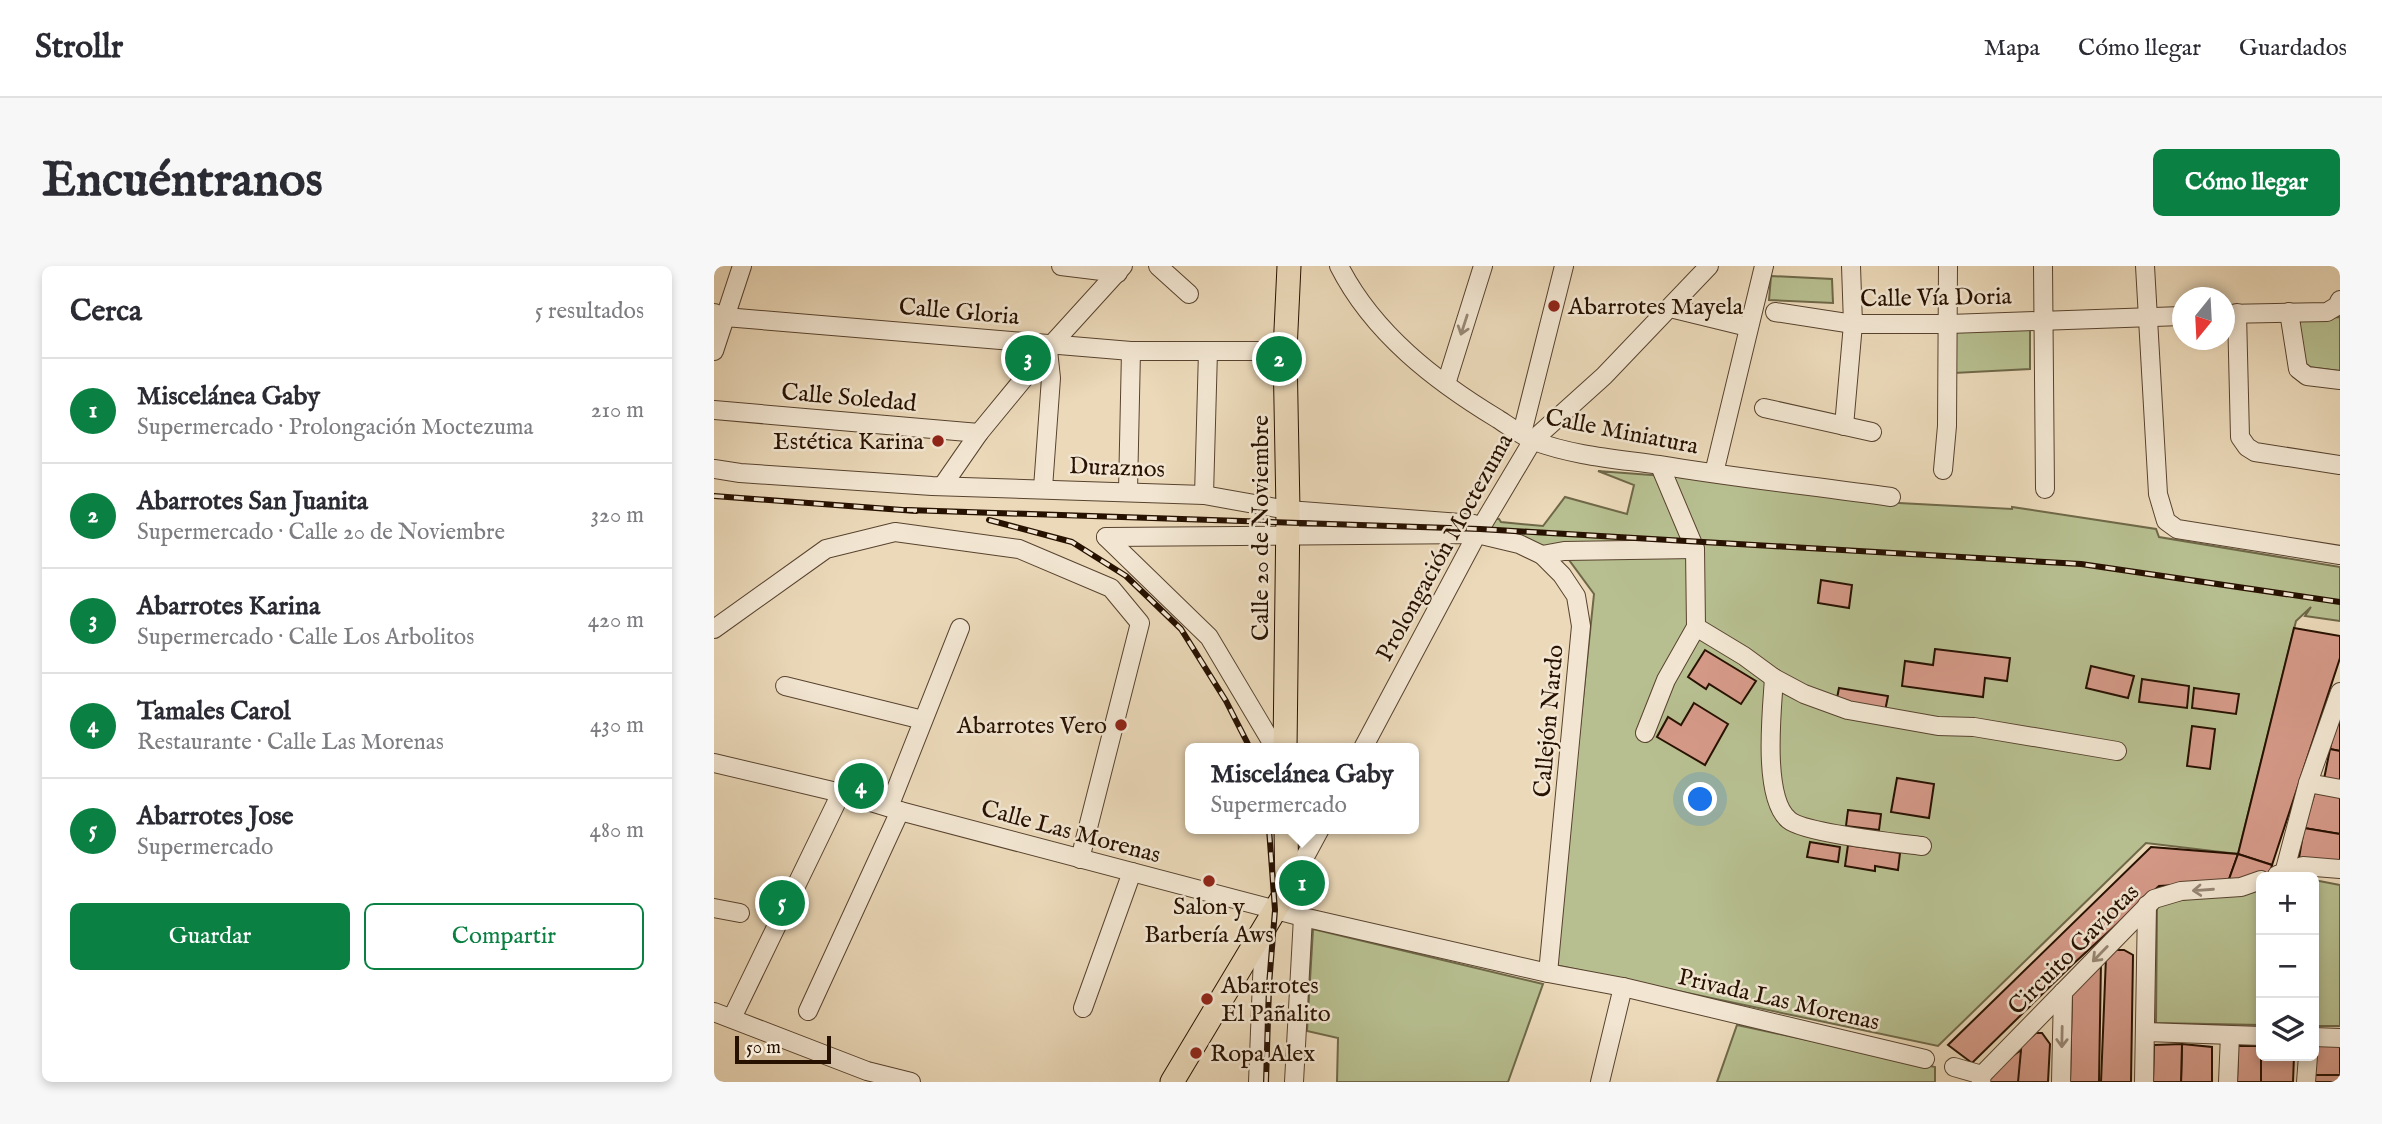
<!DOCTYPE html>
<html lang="es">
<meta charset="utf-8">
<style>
body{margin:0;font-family:"IM FELL English",serif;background:#f7f7f7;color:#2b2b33}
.controls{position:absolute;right:21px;bottom:21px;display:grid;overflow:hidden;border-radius:10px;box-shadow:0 4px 10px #0003}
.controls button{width:63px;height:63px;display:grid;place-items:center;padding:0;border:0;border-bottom:2px solid #e1e1e2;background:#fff;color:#2b2b33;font:35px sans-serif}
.compass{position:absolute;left:1458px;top:21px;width:63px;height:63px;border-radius:50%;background:#fff;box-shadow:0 4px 10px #0003;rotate:198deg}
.scale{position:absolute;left:21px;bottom:18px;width:96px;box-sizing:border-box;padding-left:7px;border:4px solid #271101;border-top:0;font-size:19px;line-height:24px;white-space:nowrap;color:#271101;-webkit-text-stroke:5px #f2e6d2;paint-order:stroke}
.you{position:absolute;left:987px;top:534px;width:24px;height:24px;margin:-18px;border:5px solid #fff;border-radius:50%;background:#1a73e8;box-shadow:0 0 0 10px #1a73e833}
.badge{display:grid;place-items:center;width:46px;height:46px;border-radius:50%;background:#0b8043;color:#fff;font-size:23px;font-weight:700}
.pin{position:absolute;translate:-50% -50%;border:4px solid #fff;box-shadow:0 2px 7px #0006}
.popup{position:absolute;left:471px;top:477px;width:234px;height:91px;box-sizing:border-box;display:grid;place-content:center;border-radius:10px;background:#fff;filter:drop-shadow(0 2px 5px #0005);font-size:23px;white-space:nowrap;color:#7c7c81}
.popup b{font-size:26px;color:#2b2b33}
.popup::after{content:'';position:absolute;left:50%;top:100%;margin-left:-14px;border:14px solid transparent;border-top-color:#fff}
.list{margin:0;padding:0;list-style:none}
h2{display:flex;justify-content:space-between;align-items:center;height:91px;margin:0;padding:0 28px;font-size:30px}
h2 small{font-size:23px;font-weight:400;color:#7c7c81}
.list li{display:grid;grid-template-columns:46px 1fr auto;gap:21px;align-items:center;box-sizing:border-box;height:105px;padding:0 28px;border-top:2px solid #e1e1e2}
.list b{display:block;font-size:26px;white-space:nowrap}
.list p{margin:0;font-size:23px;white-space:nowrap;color:#7c7c81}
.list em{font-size:23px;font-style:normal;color:#7c7c81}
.actions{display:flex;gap:14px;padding:21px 28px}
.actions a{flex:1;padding:16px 0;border:2px solid #0b8043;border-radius:10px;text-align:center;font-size:24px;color:#0b8043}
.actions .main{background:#0b8043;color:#fff}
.icon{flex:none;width:38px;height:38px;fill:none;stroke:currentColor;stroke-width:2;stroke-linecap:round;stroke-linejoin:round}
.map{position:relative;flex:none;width:1626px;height:816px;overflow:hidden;border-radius:10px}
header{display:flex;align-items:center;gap:42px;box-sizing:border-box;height:98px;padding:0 35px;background:#fff;border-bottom:2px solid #e1e1e2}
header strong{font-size:33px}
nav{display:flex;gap:38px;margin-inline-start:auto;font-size:24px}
.intro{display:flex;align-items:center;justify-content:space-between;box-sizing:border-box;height:168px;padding:0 42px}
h1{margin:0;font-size:49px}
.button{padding:18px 32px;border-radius:10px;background:#0b8043;color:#fff;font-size:24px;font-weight:700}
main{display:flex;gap:42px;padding:0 42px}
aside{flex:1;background:#fff;border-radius:10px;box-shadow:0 4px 10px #0003}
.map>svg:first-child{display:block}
.green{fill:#b7bf90;stroke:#6f6848;stroke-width:2}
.building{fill:#d59a88;stroke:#271101;stroke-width:2}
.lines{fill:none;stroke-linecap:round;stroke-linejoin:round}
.minor-casing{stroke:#58432f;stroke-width:20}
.major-casing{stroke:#271101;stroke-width:25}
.minor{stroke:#f2e6d2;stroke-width:18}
.major{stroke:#ebd9b9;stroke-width:23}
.rail-casing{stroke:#271101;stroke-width:6}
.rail{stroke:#f2e6d2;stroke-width:3.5;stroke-dasharray:10;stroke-linecap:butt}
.oneway{stroke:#978674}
.poi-dot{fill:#8f2418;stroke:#f2e6d2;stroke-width:2.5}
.labels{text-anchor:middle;stroke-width:5;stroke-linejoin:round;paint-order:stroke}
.street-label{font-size:24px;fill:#271101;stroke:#f2e6d2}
.poi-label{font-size:24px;fill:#271101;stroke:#f2e6d2;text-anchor:start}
</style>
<header>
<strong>Strollr</strong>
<nav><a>Mapa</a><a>Cómo llegar</a><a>Guardados</a></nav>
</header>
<div class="intro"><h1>Encuéntranos</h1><a class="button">Cómo llegar</a></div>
<main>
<aside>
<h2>Cerca<small>5 resultados</small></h2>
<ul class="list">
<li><span class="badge">1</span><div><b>Miscelánea Gaby</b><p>Supermercado · Prolongación Moctezuma</p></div><em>210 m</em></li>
<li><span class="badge">2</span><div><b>Abarrotes San Juanita</b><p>Supermercado · Calle 20 de Noviembre</p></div><em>320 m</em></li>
<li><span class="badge">3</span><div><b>Abarrotes Karina</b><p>Supermercado · Calle Los Arbolitos</p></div><em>420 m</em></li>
<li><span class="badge">4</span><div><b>Tamales Carol</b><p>Restaurante · Calle Las Morenas</p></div><em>430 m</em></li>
<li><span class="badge">5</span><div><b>Abarrotes Jose</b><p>Supermercado</p></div><em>480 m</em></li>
</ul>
<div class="actions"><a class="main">Guardar</a><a>Compartir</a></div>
</aside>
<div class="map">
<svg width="1626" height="816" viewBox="0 0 1626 816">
<rect width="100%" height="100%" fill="#ebd9b9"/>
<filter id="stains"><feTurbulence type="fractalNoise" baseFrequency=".00286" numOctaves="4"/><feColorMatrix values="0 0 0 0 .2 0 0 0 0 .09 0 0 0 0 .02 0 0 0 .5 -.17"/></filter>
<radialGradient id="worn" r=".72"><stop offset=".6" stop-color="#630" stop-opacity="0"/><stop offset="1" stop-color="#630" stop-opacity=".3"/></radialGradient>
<g class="green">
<polygon points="1057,10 1118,13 1119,37 1055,34"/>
<polygon points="1626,51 1626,105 1586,100 1586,53"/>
<polygon points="1316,61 1316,103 1240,107 1240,63"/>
<polygon points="884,205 1004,214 1147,235 1298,243 1298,241 1442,263 1445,271 1626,301 1626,355 1591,350 1597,341 1582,355 1524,588 1432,577 1224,780 841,699 880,328 852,290 770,268 775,253 785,253 787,256 829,260 851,231 913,248 920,219"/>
<polygon points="1600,614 1626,619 1626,760 1600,760"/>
<polygon points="1547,621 1547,759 1442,757 1443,638"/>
<polygon points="599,663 829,718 794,816 623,816 624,772 593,765"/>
<polygon points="1023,759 1221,801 1221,816 1003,816"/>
</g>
<g class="building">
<polygon points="1107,314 1138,319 1135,342 1104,337"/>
<polygon points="1580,362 1626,370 1626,392 1558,599 1524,588"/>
<polygon points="1221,383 1296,392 1293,415 1271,412 1269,431 1188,420 1191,395 1219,399"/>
<polygon points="991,384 1042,415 1027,438 995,418 992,423 974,411"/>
<polygon points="1377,400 1420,410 1414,432 1372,422"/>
<polygon points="1428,413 1475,420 1473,442 1425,436"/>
<polygon points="1125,422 1174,430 1171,445 1122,437"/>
<polygon points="1480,422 1525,428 1522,448 1478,442"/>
<polygon points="980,437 1014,458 991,499 943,471 954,451 967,459"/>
<polygon points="1623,451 1626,452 1626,485 1616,483"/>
<polygon points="1478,460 1501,463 1496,503 1473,500"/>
<polygon points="1616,483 1626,485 1626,515 1610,513"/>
<polygon points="1183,512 1220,518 1215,552 1177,546"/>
<polygon points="1601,526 1626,530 1626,568 1590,562"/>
<polygon points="1134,544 1167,548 1165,564 1132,560"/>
<polygon points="1590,562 1626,568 1626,598 1585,592"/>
<polygon points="1096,576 1126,581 1124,596 1093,591"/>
<polygon points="1134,579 1186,587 1184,604 1161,600 1161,605 1131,600"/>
<polygon points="1437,581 1524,588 1514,616 1445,620 1358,699 1258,797 1234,779"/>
<polygon points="1524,588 1558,599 1556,608 1514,616"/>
<polygon points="1401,684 1410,684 1419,689 1417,816 1387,816 1392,691"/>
<polygon points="1387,695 1385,816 1356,816 1358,726"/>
<polygon points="1322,767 1328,767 1336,778 1334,816 1303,816 1307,780"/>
<polygon points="1468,778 1498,781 1498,816 1467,816"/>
<polygon points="1468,778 1467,816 1439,816 1440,779"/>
<polygon points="1524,780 1547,780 1547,816 1523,816"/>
<polygon points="1600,780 1626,780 1626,809 1594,809 1600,790"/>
<polygon points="1307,784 1304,816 1272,816 1272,809"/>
<polygon points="1547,790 1580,790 1579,816 1547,816"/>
<polygon points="1594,809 1626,809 1626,816 1595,816"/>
</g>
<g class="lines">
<defs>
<g id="minor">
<polyline points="347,0 404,7"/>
<polyline points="444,0 475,28"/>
<path d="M625 0C659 67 721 115 784 153 795 160 808 170 820 175 860 190 904 193 945 199 1022 212 1100 220 1177 231"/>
<polyline points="1329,0 1331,223"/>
<polyline points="1431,0 1444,228 1452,255 1463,263 1626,289"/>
<polyline points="956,42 1034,61"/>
<polyline points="1061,46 1139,58 1235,58 1468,50"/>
<polyline points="1575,46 1584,103 1593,110 1626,114"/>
<polyline points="0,47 11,51 417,85 571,85"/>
<polyline points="1523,47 1526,171 1533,181 1541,186 1626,199"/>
<polyline points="1510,48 1613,46 1623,40 1626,34"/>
<polyline points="0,85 28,0"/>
<polyline points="732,118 769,0"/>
<polyline points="1050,142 1158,166"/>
<polyline points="0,144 265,167"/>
<polyline points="1130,160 1139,58 1137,0"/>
<polyline points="808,167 850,0"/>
<polyline points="0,203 26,207 218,220 490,229 574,244 760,258"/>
<polyline points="1229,204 1233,160 1234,0"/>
<polyline points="1000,207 1050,0"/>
<polyline points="229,219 265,167 339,77 409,0"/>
<polyline points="329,222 337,112 334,84"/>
<polyline points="414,225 417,85"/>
<polyline points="490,229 494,85"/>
<polyline points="392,271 763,268 805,278 828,289 848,309 862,330 867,360 834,707"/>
<polyline points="392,271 495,371 561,482"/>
<polyline points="828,289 850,285 981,283"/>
<polyline points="982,361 1030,390 1060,412 1090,428 1134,444 1224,460 1260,461 1403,485"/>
<polyline points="0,363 112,283 181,266 305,283 397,322 426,357 366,593"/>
<path d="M1060 412C1058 444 1048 532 1075 554 1090 567 1184 577 1208 580"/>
<polyline points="71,420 209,454"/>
<polyline points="931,467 952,414 982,361 981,283 946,200"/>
<polyline points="649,482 763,268 819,174 890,110 995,0"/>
<polyline points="0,497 127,527 186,545 589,651 834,707 909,721 1211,793"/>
<polyline points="1594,517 1626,523"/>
<polyline points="175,541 246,362"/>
<polyline points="1570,607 1594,517 1626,426"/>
<polyline points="1563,609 1589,600 1626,603"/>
<polyline points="573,624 606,563"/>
<polyline points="0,642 26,647"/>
<polyline points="369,742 418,606"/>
<polyline points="94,745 186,545"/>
<polyline points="0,746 153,805 197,816"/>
<polyline points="18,752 127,527"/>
<polyline points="1432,766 1547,770"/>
<polyline points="1600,771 1626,772"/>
<polyline points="1240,801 1268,809"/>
<polyline points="544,816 550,664"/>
<polyline points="580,816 589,651"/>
<polyline points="886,816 909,721"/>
<polyline points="1267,816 1268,809 1440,633 1467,625 1527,621 1547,614"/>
<polyline points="1347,816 1349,726"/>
<polyline points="1430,816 1433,639"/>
<polyline points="1514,816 1516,769"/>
<polyline points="1592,816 1594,790"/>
</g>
<g id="major">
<polyline points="571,482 574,244 571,85 575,0"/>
<polyline points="458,816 573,624 572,563"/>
</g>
</defs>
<use href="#minor" class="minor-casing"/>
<use href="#major" class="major-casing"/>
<use href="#minor" class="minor"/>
<use href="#major" class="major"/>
<defs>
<g id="rail">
<polyline points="0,230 202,245"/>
<polyline points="193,244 766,263 1367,298 1626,336"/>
<polyline points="275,254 358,276 412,310 467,363 512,435 536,482"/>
<polyline points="552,816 555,719 561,644 555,563"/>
</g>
</defs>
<use href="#rail" class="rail-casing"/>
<use href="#rail" class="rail"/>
</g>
<defs><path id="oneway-shaft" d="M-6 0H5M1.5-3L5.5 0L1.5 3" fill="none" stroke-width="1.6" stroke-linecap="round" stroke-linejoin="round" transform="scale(1.75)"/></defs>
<g class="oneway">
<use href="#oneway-shaft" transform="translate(750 59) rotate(108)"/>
<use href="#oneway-shaft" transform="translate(1489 624) rotate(176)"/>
<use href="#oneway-shaft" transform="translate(1386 688) rotate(134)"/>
<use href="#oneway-shaft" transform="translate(1348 771) rotate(91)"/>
</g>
<g class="poi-dot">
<circle cx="840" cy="40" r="7"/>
<circle cx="224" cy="175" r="7"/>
<circle cx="407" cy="459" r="7"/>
<circle cx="495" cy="615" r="7"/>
<circle cx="493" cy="733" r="7"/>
<circle cx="482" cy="787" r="7"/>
</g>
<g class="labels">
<g class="street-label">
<text transform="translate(1222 31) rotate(-1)" y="8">Calle Vía Doria</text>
<text transform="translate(245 45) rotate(5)" y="8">Calle Gloria</text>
<text transform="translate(135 131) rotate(5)" y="8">Calle Soledad</text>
<text transform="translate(908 165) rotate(11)" y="8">Calle Miniatura</text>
<text transform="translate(403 201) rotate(2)" y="8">Duraznos</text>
<text transform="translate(546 262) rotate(-90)" y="8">Calle 20 de Noviembre</text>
<text transform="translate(730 281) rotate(-61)" y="8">Prolongación Moctezuma</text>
<text transform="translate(834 455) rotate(-85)" y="8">Callejón Nardo</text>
<text transform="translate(357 565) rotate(15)" y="8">Calle Las Morenas</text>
<text transform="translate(1359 683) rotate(-45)" y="8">Circuito Gaviotas</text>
<text transform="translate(1065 733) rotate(13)" y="8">Privada Las Morenas</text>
</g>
<g class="poi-label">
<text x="854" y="48">Abarrotes Mayela</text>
<text x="210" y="183" text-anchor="end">Estética Karina</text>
<text x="393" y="467" text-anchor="end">Abarrotes Vero</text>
<text x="495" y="648" text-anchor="middle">Salon y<tspan x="495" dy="28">Barbería Aws</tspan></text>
<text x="507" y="727">Abarrotes<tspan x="507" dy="28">El Pañalito</tspan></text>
<text x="496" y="795">Ropa Alex</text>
</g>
</g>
<rect width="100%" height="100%" filter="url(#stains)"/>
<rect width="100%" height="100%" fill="url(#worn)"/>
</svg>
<div class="controls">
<button>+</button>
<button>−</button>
<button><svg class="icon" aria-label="layers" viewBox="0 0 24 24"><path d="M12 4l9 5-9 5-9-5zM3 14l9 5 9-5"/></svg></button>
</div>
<svg class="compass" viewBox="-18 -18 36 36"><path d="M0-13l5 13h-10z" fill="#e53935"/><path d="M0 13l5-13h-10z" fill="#7c7c81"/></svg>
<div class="scale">50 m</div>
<div class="you"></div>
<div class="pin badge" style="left:588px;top:617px">1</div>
<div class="popup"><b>Miscelánea Gaby</b>Supermercado</div>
<div class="pin badge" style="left:565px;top:93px">2</div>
<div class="pin badge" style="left:314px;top:92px">3</div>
<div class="pin badge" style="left:147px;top:520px">4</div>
<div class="pin badge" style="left:68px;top:637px">5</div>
</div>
</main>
